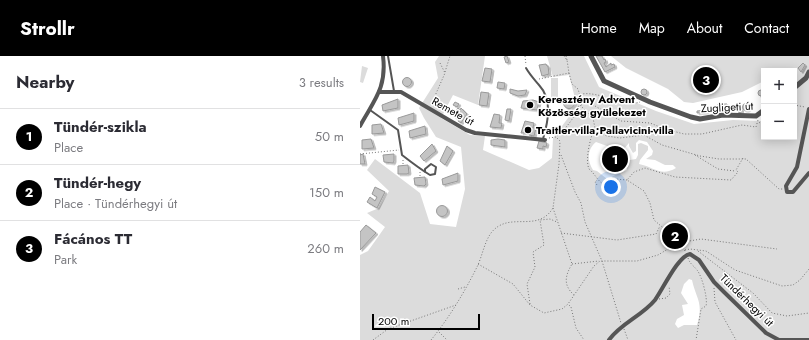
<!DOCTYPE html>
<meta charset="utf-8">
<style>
body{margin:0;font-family:Jost,sans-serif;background:#f7f7f7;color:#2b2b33}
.controls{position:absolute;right:12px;top:12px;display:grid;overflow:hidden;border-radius:0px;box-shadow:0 2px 10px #0003}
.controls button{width:36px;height:36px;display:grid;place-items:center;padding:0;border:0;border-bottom:1px solid #e1e1e2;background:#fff;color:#2b2b33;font:20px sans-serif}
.scale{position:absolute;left:12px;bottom:10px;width:108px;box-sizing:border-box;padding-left:4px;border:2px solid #000;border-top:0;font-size:11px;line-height:14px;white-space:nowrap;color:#000;-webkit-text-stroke:3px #fff;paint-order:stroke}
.you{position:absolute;left:251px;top:131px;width:14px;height:14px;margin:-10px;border:3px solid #fff;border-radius:50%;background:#1a73e8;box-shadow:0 0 0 6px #1a73e833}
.badge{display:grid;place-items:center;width:26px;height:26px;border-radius:50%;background:#000;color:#fff;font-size:13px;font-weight:700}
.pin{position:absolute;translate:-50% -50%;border:2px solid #fff;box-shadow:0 1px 4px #0006}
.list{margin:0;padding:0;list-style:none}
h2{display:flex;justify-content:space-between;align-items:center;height:52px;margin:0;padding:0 16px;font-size:17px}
h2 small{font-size:13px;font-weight:400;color:#7c7c81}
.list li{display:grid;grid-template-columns:26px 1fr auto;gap:12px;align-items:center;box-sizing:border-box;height:56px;padding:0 16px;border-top:1px solid #e1e1e2}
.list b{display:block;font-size:15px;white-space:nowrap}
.list p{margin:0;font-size:13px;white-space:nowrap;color:#7c7c81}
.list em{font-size:13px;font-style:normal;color:#7c7c81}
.map{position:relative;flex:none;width:449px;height:284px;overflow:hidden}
header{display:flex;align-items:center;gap:24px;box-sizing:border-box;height:56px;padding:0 20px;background:#000;color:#fff}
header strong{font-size:19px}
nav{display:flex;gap:22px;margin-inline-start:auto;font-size:14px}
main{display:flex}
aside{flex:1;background:#fff}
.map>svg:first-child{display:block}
.green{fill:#dcdcdc;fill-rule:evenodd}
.building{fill:#c4c4c4;stroke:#999;filter:url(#shadow)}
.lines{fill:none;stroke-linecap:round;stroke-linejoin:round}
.path{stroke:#777;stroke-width:1;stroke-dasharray:1 2;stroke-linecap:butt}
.service{stroke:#555;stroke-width:2}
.minor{stroke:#555;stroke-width:4}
.tertiary{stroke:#555;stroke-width:5}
.poi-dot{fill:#000;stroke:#fff;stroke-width:1.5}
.labels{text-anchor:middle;stroke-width:3;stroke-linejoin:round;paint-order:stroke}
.poi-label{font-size:11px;font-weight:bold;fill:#000;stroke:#fff;text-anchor:start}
.street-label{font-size:11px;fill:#000;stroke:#fff}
</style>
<header>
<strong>Strollr</strong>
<nav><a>Home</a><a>Map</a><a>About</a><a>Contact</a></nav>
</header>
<main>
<aside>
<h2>Nearby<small>3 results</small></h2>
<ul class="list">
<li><span class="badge">1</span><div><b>Tündér-szikla</b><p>Place</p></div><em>50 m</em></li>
<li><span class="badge">2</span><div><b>Tündér-hegy</b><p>Place · Tündérhegyi út</p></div><em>150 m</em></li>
<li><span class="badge">3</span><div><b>Fácános TT</b><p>Park</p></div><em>260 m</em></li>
</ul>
</aside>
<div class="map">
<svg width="449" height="284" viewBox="0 0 449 284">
<defs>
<filter id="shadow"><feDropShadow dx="2" dy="1.5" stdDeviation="0" flood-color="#0004"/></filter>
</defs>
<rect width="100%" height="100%" fill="#fff"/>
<g class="green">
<path d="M79 0H125L118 49 93 39 81 62 110 79 125 80 123 94 169 114 179 112 192 102 193 82 217 50 209 19 193 21 187 0H224L239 31 296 55 334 68 373 64 402 65 404 63V81H434V15H404V25L382 36 333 47 324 46 308 33 266 12 251 0H449V284H0V199L8 195 25 171 7 157 19 152 29 135 7 114 15 103 60 137 70 168 96 171 105 133 101 91 76 81 64 62 59 52 78 22 75 6ZM279 84 287 86 293 95 292 99 286 103 295 104 305 109H313L316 112C301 121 294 111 279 108L280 104 288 94V90L281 87 278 88V99L276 103 270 104 267 94 263 96V94L269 87V90L273 97 276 95V87ZM236 86 258 94 261 102 266 104 267 114 247 123 237 115 233 114C227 105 227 93 236 86ZM329 223 332 224C336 243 344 246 337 269H324L318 272 315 268 317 263 324 259 322 249 328 248 321 237 324 228Z"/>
<polygon points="2,10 8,12 3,27 0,26"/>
<rect x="191" y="22" width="7" height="19"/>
</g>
<g class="building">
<polygon points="147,0 149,6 146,7 144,1"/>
<polygon points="236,0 242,0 244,4 245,3 246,6 244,7 246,11 251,7 251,9 254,8 255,11 245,16"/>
<polygon points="443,7 445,9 441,16 438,12"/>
<polygon points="186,8 187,10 188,10 189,18 182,20 179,9"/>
<polygon points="125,12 132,13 130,26 122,25"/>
<circle cx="47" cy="26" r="4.5"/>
<polygon points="138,26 145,27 144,33 137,32"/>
<polygon points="150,33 158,35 167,34 165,39 158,40 150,37"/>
<circle cx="284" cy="36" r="3"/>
<circle cx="401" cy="37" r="3"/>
<polygon points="121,36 129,37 127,50 119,49"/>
<circle cx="209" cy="47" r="5.5"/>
<polygon points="38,43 38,52 23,55 22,49"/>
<polygon points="173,44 179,46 177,54 161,52 163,45"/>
<polygon points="95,46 99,48 97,51 93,49"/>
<circle cx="386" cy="51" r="3.5"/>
<polygon points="358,48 367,48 367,54 359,55"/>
<polygon points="98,52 100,54 101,52 107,58 101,67 98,65 100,62 97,60 96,62 93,60"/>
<polygon points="378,52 382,52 381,57 378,56"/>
<polygon points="147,53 151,53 149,65 145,64"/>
<polygon points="347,54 347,56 337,57 337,55"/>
<polygon points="54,57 54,65 39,69 38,62"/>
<polygon points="134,58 140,59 139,67 142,67 141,72 130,71"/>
<polygon points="165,65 174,67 173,72 176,72 174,80 169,79 169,77 161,77"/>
<polygon points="21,68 24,77 12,78 12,69"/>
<polygon points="65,70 66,78 50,82 49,75"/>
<polygon points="11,83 14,92 2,93 2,84"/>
<polygon points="138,83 145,84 145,91 131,89 131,84"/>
<polygon points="179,85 187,87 186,91 183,90 183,93 177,92"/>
<polygon points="72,88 76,95 64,105 60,100"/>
<polygon points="87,90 93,95 85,109 80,105"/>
<polygon points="3,98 5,108 0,108 0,99"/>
<polygon points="34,98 34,105 33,107 24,106 23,99"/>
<polygon points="48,109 49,117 47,118 38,118 38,110"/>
<polygon points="98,117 98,125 83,129 82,123"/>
<polygon points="65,121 66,128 64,130 55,129 54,122"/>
<polygon points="15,131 25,136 17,152 7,146 10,141 15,145 17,141 12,138"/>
<circle cx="82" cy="155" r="5.5"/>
<polygon points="6,169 16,177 0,194 0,176"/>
</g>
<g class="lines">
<g class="path">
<polyline points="165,0 166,9"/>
<polyline points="206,0 207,4"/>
<polyline points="85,16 90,0"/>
<polyline points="209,17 212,28 218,33 220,40"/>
<polyline points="179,23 209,17 207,4 204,0"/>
<polyline points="71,49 85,17 80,7"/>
<polyline points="220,49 233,62 235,72 239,77 247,80 260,82 284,79 302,89 340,100 359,103 386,103 419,133 424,133"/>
<polyline points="221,49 226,47 235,50 261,65 290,67 305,73 324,78 342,78 382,69 396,71 398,64"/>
<polyline points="434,49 445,51"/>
<polyline points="399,67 404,63"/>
<path d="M235 72C230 81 225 104 229 113 235 118 237 124 243 128L255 123 267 124"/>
<path d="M189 82 196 81C208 70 219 58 220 41L222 38C238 35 266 51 280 46"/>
<polyline points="0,98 39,94"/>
<polyline points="201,99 215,136 221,147 225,166 242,205 261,267"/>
<polyline points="335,99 358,113 375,115"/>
<polyline points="43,104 43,109"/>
<polyline points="60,116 60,120"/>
<polyline points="237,129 235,126 237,124"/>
<path d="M193 152 212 208C205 220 203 229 214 239"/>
<polyline points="201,177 257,184 296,178 300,170"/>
<polyline points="325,194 330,193 346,195 375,214 422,230 433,229 440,224 449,213"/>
<polyline points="325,195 308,176 294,164 290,147 284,135 267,124 274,116 285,112 315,121 371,124 378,116 376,114 383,102"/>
<polyline points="338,195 393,237 412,257 427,260 449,257"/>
<path d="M328 202C330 208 333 209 337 214 342 220 348 243 346 250L341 253 336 284"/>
<polyline points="118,208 153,228 170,249 184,257 202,253 208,248 234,210 240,205 277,205 298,199 318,187 341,183 417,193"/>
<polyline points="212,208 239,205"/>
<polyline points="354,232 355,246 376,284"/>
<polyline points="98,233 105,231"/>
<polyline points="299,243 306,242 310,238 309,230"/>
<polyline points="170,248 167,228 175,211 173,196 184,189 180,164 190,163 197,166"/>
<polyline points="209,249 211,251 216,272 224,284"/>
<polyline points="264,273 268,284"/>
<polyline points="79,276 87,284"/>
<polyline points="13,284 28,273 96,249"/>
<path d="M71 284C89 262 104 237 117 211 122 201 124 187 131 177 149 154 177 178 193 152L199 108 200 85 196 81"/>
</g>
<g class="service">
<polyline points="28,0 34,35"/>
<path d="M166 12C170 19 174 23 179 29 193 44 188 66 183 83"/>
<path d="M10 54 38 74 42 99C51 106 60 113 70 119L75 118 76 111 71 108 65 113V116"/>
</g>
<g class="minor">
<polyline points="19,36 41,36 106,74 115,77 185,84"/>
<polyline points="449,53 437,111 426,130 427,136 433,136 449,117"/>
<path d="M0 70C14 44 27 32 23 0"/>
<path d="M249 284C261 267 282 260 295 244 303 233 318 200 330 198L339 204 354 226 364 236 406 277 419 284"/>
<polyline points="420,284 449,284"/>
</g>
<g class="tertiary">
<polyline points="231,0 244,25 290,46 331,61 340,63 363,59 396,60 404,54"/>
<polyline points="434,32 446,22 449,16"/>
</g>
</g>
<g class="poi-dot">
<circle cx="170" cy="49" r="4"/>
<circle cx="168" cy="74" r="4"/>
</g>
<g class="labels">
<g class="poi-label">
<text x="178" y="47">Keresztény Advent<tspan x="178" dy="13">Közösség gyülekezet</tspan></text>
<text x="176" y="78">Traitler-villa;Pallavicini-villa</text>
</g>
<g class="street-label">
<text transform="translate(367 51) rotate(-3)" y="4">Zugligeti út</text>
<text transform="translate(93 55) rotate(29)" y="4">Remete út</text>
<text transform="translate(387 244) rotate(44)" y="4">Tündérhegyi út</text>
</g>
</g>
</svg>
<div class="controls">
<button>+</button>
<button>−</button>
</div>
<div class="scale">200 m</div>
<div class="you"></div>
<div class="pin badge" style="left:255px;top:103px">1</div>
<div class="pin badge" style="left:315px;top:180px">2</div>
<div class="pin badge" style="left:346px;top:24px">3</div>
</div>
</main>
